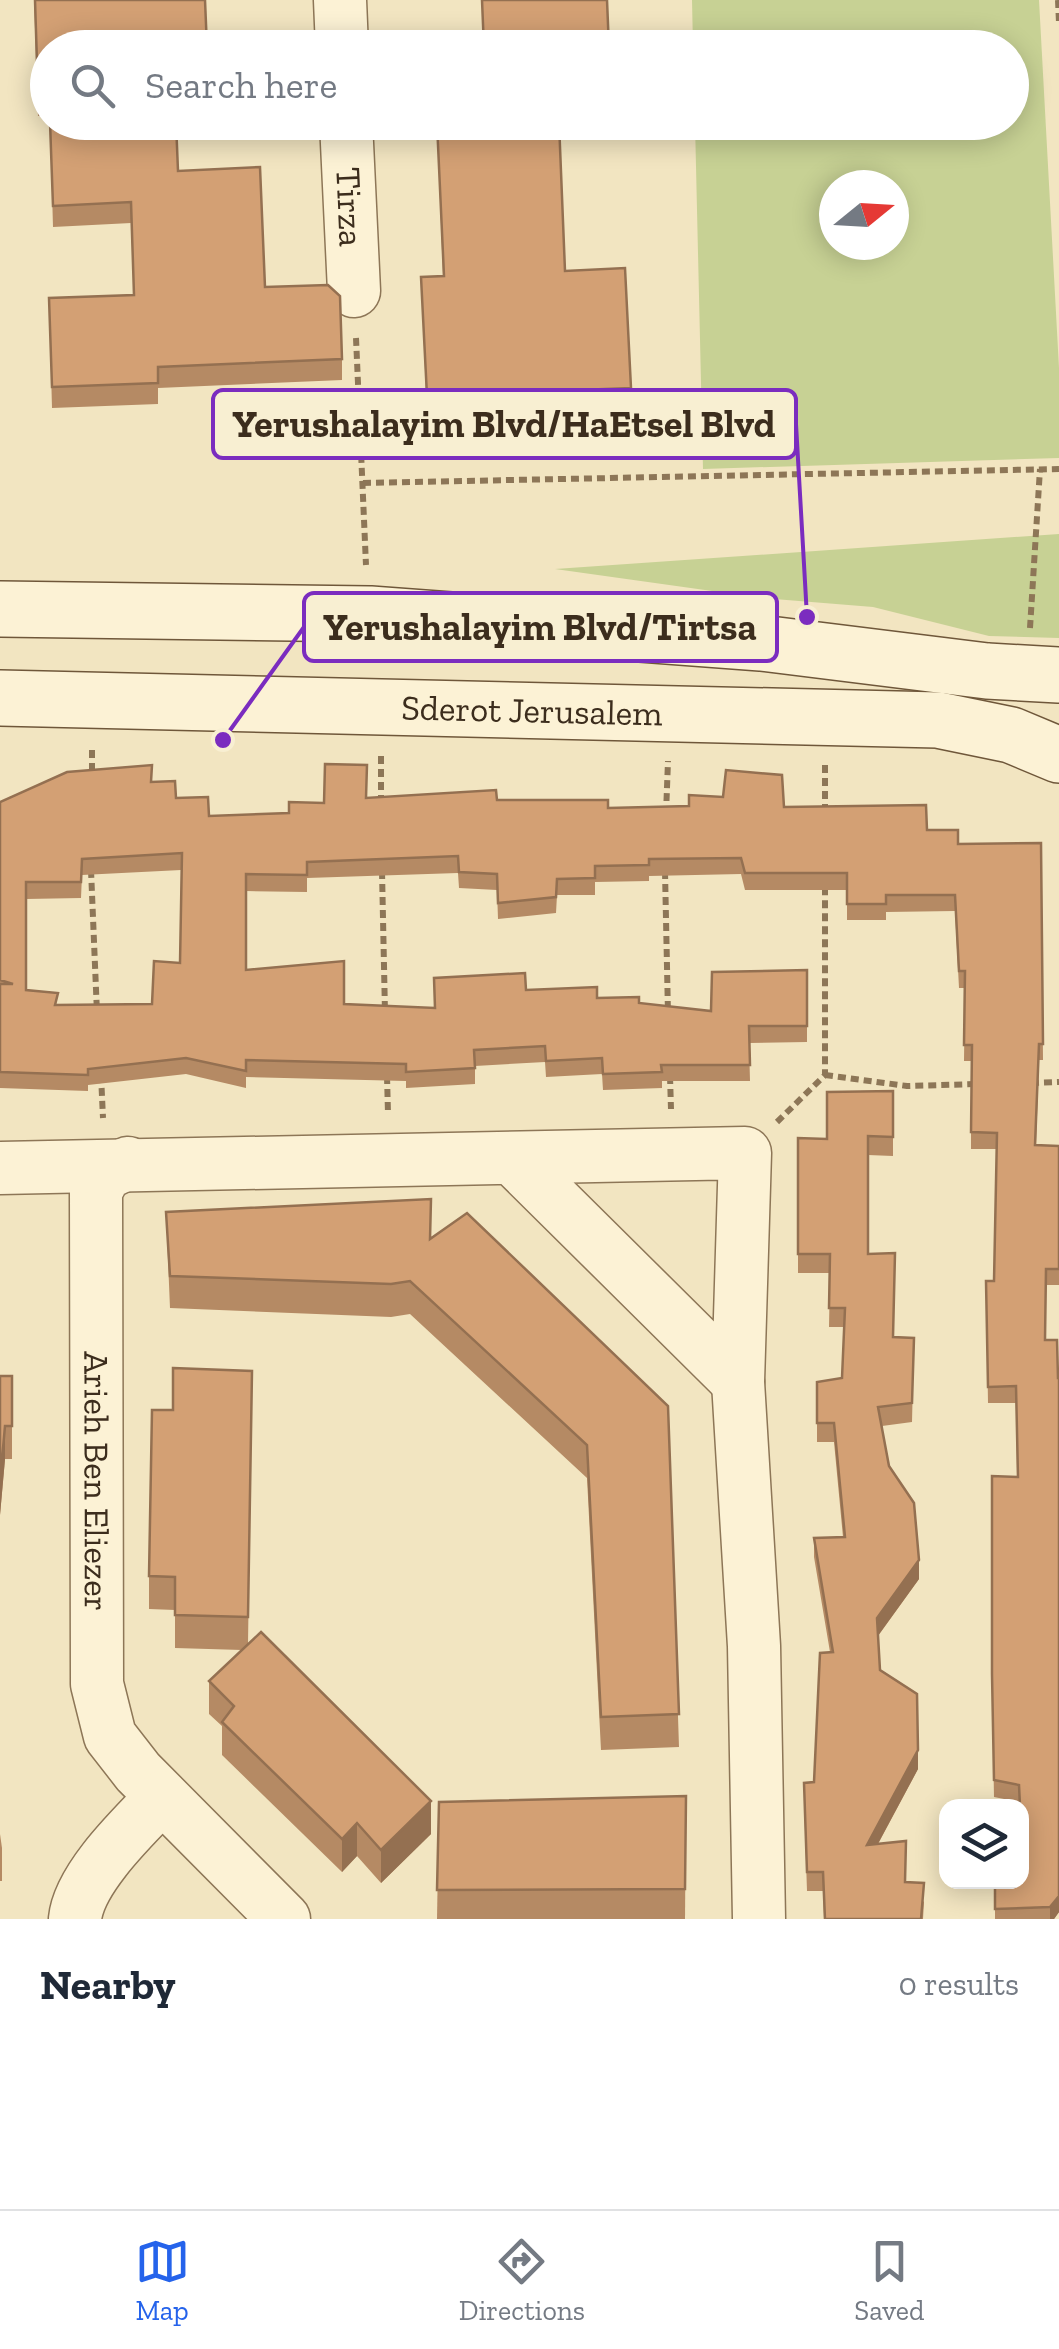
<!DOCTYPE html>
<style>
body{margin:0;font-family:"Zilla Slab",serif;background:#f2f2f3;color:#1f2937}
.controls{position:absolute;right:30px;bottom:30px;display:grid;overflow:hidden;border-radius:20px;box-shadow:0 5px 25px #0003}
.controls button{width:90px;height:90px;display:grid;place-items:center;padding:0;border:0;border-bottom:2px solid #e0e1e3;background:#fff;color:#1f2937;font:50px sans-serif}
.compass{position:absolute;left:819px;top:170px;width:90px;height:90px;border-radius:50%;background:#fff;box-shadow:0 5px 25px #0003;rotate:72deg}
.list{margin:0;padding:0;list-style:none}
h2{display:flex;justify-content:space-between;align-items:center;height:130px;margin:0;padding:0 40px;font-size:42px}
h2 small{font-size:32px;font-weight:400;color:#747a83}
.icon{flex:none;width:55px;height:55px;fill:none;stroke:currentColor;stroke-width:2;stroke-linecap:round;stroke-linejoin:round}
.map{position:relative;flex:none;width:1059px;height:1919px;overflow:hidden}
.search{position:absolute;background:#fff;box-shadow:0 5px 25px #0003;left:30px;right:30px;top:30px;height:110px;display:flex;align-items:center;gap:25px;box-sizing:border-box;padding:0 35px;border-radius:55px;color:#747a83;font-size:38px}
.sheet{height:290px;background:#fff}
nav{display:flex;justify-content:space-around;align-items:center;box-sizing:border-box;height:140px;border-top:2px solid #e0e1e3;background:#fff;font-size:28px;color:#747a83}
nav a{display:grid;justify-items:center;gap:5px}
nav .on{color:#2563eb}
.map>svg:first-child{display:block}
.green{fill:#c7d194;fill-rule:evenodd}
.lines{fill:none;stroke-linecap:round;stroke-linejoin:round}
.minor-casing{stroke:#8d7657;stroke-width:55}
.secondary-casing{stroke:#6f573a;stroke-width:58}
.path{stroke:#8d7657;stroke-width:6;stroke-dasharray:8 5;stroke-linecap:butt}
.minor{stroke:#fcf2d5;stroke-width:52}
.secondary{stroke:#fcf2d5;stroke-width:55}
.wall{fill:#b58a64;fill-rule:evenodd}
.shaded-wall{fill:#947051}
.building{fill:#d3a074;stroke:#947051;stroke-width:2.5;fill-rule:evenodd}
.labels{text-anchor:middle;stroke-width:8;stroke-linejoin:round;paint-order:stroke}
.street-label{font-size:35px;fill:#3c2d1d;stroke:#f8efd2}
.leader{fill:none;stroke:#7b2cbf;stroke-width:4}
.callout-dot{fill:#7b2cbf;stroke:#f8efd2;stroke-width:4}
.callout{fill:#f8efd2;stroke:#7b2cbf;stroke-width:4}
.callout-label{font-size:38px;text-anchor:middle;font-weight:bold;fill:#3c2d1d}
</style>
<div class="map">
<svg width="1059" height="1919" viewBox="0 0 1059 1919">
<rect width="100%" height="100%" fill="#f2e5c1"/>
<g class="green">
<path d="M692 0H1039L1059 368V458L703 469 695 123 1012 122V48L693 47ZM834 185H894V245H834Z"/>
<polygon points="1059,534 1059,638 989,636 873,607 762,598 555,569"/>
</g>
<g class="lines">
<defs>
<g id="minor">
<polyline points="340,0 342,48"/>
<path id="s1" d="M346 122 354 291"/>
<path id="s2" d="M128 1163 105 1174 96 1191 97 1684 110 1736 138 1772 284 1919"/>
<polyline points="0,1168 745,1153 738,1382 512,1158"/>
<polyline points="738,1382 754,1646 759,1919"/>
<path d="M75 1919C79 1878 134 1826 162 1797"/>
</g>
<g id="secondary">
<polyline points="0,609 370,614 761,643 987,671 1059,675"/>
<path id="s3" d="M0 698 938 720 1011 735 1059 755"/>
</g>
</defs>
<use href="#minor" class="minor-casing"/>
<use href="#secondary" class="secondary-casing"/>
<g class="path">
<polyline points="1058,0 1059,23"/>
<polyline points="356,338 366,565"/>
<polyline points="363,483 1059,469"/>
<polyline points="1030,628 1040,469"/>
<polyline points="92,750 92,778"/>
<polyline points="381,756 381,804"/>
<polyline points="825,812 825,765"/>
<polyline points="666,814 668,761"/>
<polyline points="91,870 97,1013"/>
<polyline points="382,871 385,1013"/>
<polyline points="665,871 668,1014"/>
<polyline points="101,1075 103,1118"/>
<polyline points="825,1075 907,1086 979,1084"/>
<polyline points="387,1076 388,1113"/>
<polyline points="670,1076 671,1109"/>
<polyline points="1031,1083 1059,1082"/>
<polyline points="777,1122 825,1075 825,885"/>
</g>
<use href="#minor" class="minor"/>
<use href="#secondary" class="secondary"/>
</g>
<g class="wall">
<polygon points="34,0 205,0 48,48 48,116 38,116"/>
<polygon points="50,122 176,122 178,171 265,287 342,359 342,380 158,388 158,404 52,408 49,298 134,295 131,223 53,227"/>
<polygon points="437,123 565,271 631,388 631,409 427,417 421,277 443,276"/>
<path d="M152 782 176 798 209 816 289 813 324 803 366 798 497 800 608 808 784 807 927 830 958 844 1041 843 1043 1060H1039L1036 1145 1059 1146V1285H1046V1340L1058 1378H1059V1912L1054 1919H995V1882L1023 1865 1022 1806H1019V1802L994 1797 992 1690 1017 1477 1016 1403H988L986 1281H994L997 1149H971V1061H964L965 988H959L955 911 886 912V920H847V890H745L741 874 649 876V881L595 882V895H557L556 913 498 919 497 890 459 888 458 873 307 878V892L246 891V970L344 1004 434 1008 526 990 711 1011 807 970V1042L749 1043 750 1081H662V1088L603 1090 602 1074 546 1077 545 1062 475 1066V1084L406 1088V1081L246 1077V1088L186 1074 88 1085V1091L0 1088V802ZM181 870 180 963 152 1004 58 1005 26 990V899L81 898 82 875Z"/>
<polygon points="893,1091 893,1156 868,1155 868,1254 894,1337 914,1338 912,1422 882,1426 889,1466 919,1579 878,1636 880,1670 918,1769 878,1844 905,1882 924,1902 923,1919 824,1919 823,1891 807,1891 804,1802 814,1782 830,1652 814,1557 814,1538 843,1537 834,1442 817,1442 817,1382 842,1378 844,1327 829,1327 830,1273 798,1273 798,1138 827,1139"/>
<polygon points="166,1212 431,1238 668,1406 679,1747 601,1750 587,1478 410,1314 391,1317 170,1308"/>
<polygon points="252,1371 248,1644 431,1834 381,1883 357,1856 342,1872 222,1755 222,1726 209,1714 209,1681 242,1650 175,1648 175,1610 149,1609 149,1576 173,1410"/>
<polygon points="0,1376 12,1376 12,1459 5,1459 0,1515"/>
<polygon points="686,1796 685,1919 437,1919 439,1802"/>
<polygon points="0,1834 2,1848 2,1881 0,1881"/>
</g>
<g class="shaded-wall">
<polygon points="5,1426 5,1459 0,1515 0,1482"/>
<polygon points="919,1560 919,1579 877,1637 877,1618"/>
<polygon points="918,1750 918,1769 867,1864 867,1845"/>
<polygon points="431,1801 431,1834 381,1883 381,1850"/>
<polygon points="357,1823 357,1856 342,1872 342,1839"/>
<polygon points="1059,1896 1059,1912 1054,1919 1050,1919 1050,1907"/>
</g>
<g class="building">
<polygon points="35,0 205,0 207,48 48,48 48,95 38,95"/>
<polygon points="482,0 607,0 609,48 484,48"/>
<polygon points="50,122 176,122 178,171 260,167 265,287 328,285 340,296 342,359 158,367 158,383 52,387 49,298 134,295 131,202 53,206"/>
<polygon points="559,122 565,271 625,268 631,388 427,396 421,277 444,276 437,123"/>
<path d="M325 764 367 765 366 798 496 790 497 800H608V808L689 806V795L723 797 726 770 782 775 784 807 926 805 927 830H958V844L1041 843 1043 1044H1039L1035 1145 1059 1146V1269H1046L1045 1340H1057L1058 1378H1059V1896L1050 1907 995 1909V1882H1022V1864L1024 1865 1022 1806H1020L1019 1785 994 1780 992 1674V1476L1018 1477 1016 1386 988 1387 986 1281H994L997 1133 971 1132 972 1045H964L965 971H959L955 895H886V904H847V873H745L741 858 649 859V865L595 866V878L557 879 556 897 498 903 497 874 459 872 458 856 307 862V875L246 874V970L344 961V1004L435 1008 434 978 525 973 526 990 597 987V998L639 997V1003L711 1011 712 972 807 970V1026H749L750 1065H661L662 1072 603 1074 602 1058 546 1061 545 1046 474 1050 475 1068 406 1072V1064L246 1060V1071L186 1058 88 1069V1075L0 1072V984H13L0 980V802L67 772 152 765 151 782 175 781 176 798 208 797 209 816 289 813V802L324 803ZM182 853 180 963 154 961 152 1004 55 1005 58 993 26 990V882H81L82 859Z"/>
<polygon points="893,1091 893,1137 868,1136 868,1254 895,1253 893,1337 914,1338 912,1403 878,1407 889,1466 914,1503 919,1560 877,1618 880,1670 917,1694 918,1750 867,1845 906,1841 905,1882 924,1883 921,1919 825,1919 823,1872 807,1872 804,1783 814,1782 820,1653 833,1652 814,1538 845,1537 834,1423 817,1423 817,1382 842,1378 845,1308 829,1308 830,1254 798,1254 798,1138 827,1139 827,1092"/>
<polygon points="431,1199 430,1239 467,1213 668,1406 679,1714 601,1717 587,1445 410,1281 391,1284 170,1276 166,1212"/>
<polygon points="173,1368 252,1371 248,1617 175,1615 175,1577 149,1576 152,1410 173,1410"/>
<polygon points="0,1376 12,1376 12,1426 5,1426 0,1482"/>
<polygon points="261,1632 431,1801 381,1850 357,1823 342,1839 222,1722 234,1706 209,1681"/>
<polygon points="686,1796 685,1889 437,1890 439,1802"/>
</g>
<g class="labels">
<g class="street-label">
<text dy="12" stroke="none"><textPath href="#s1" startOffset="85">Tirza</textPath></text>
<text dy="12" stroke="none"><textPath href="#s3" startOffset="532">Sderot Jerusalem</textPath></text>
<text dy="12" stroke="none"><textPath href="#s2" startOffset="335">Arieh Ben Eliezer</textPath></text>
</g>
</g>
<path class="leader" d="M807 617L796 424M223 740L304 627"/>
<g class="callout-dot">
<circle cx="807" cy="617" r="10"/>
<circle cx="223" cy="740" r="10"/>
</g>
<g class="callout">
<rect x="213" y="390" width="583" height="68" rx="10"/>
<rect x="304" y="593" width="473" height="68" rx="10"/>
</g>
<g class="callout-label">
<text x="504" y="437">Yerushalayim Blvd/HaEtsel Blvd</text>
<text x="540" y="640">Yerushalayim Blvd/Tirtsa</text>
</g>
</svg>
<div class="controls">
<button><svg class="icon" aria-label="layers" viewBox="0 0 24 24"><path d="M12 4l9 5-9 5-9-5zM3 14l9 5 9-5"/></svg></button>
</div>
<svg class="compass" viewBox="-18 -18 36 36"><path d="M0-13l5 13h-10z" fill="#e53935"/><path d="M0 13l5-13h-10z" fill="#747a83"/></svg>
<div class="search"><svg class="icon" aria-label="search" viewBox="0 0 24 24"><circle cx="10" cy="10" r="6"/><path d="M15 15l6 6"/></svg>Search here</div>
</div>
<section class="sheet">
<h2>Nearby<small>0 results</small></h2>
<ul class="list">
</ul>
</section>
<nav>
<a class="on"><svg class="icon" aria-label="map" viewBox="0 0 24 24"><path d="M3 6l6-2 6 2 6-2v14l-6 2-6-2-6 2zM9 4v14M15 6v14"/></svg>Map</a>
<a><svg class="icon" aria-label="directions" viewBox="0 0 24 24"><path d="M12 3l9 9-9 9-9-9zM9 14v-3h6M13 9l2 2-2 2"/></svg>Directions</a>
<a><svg class="icon" aria-label="saved" viewBox="0 0 24 24"><path d="M7 4h10v16l-5-4-5 4z"/></svg>Saved</a>
</nav>
